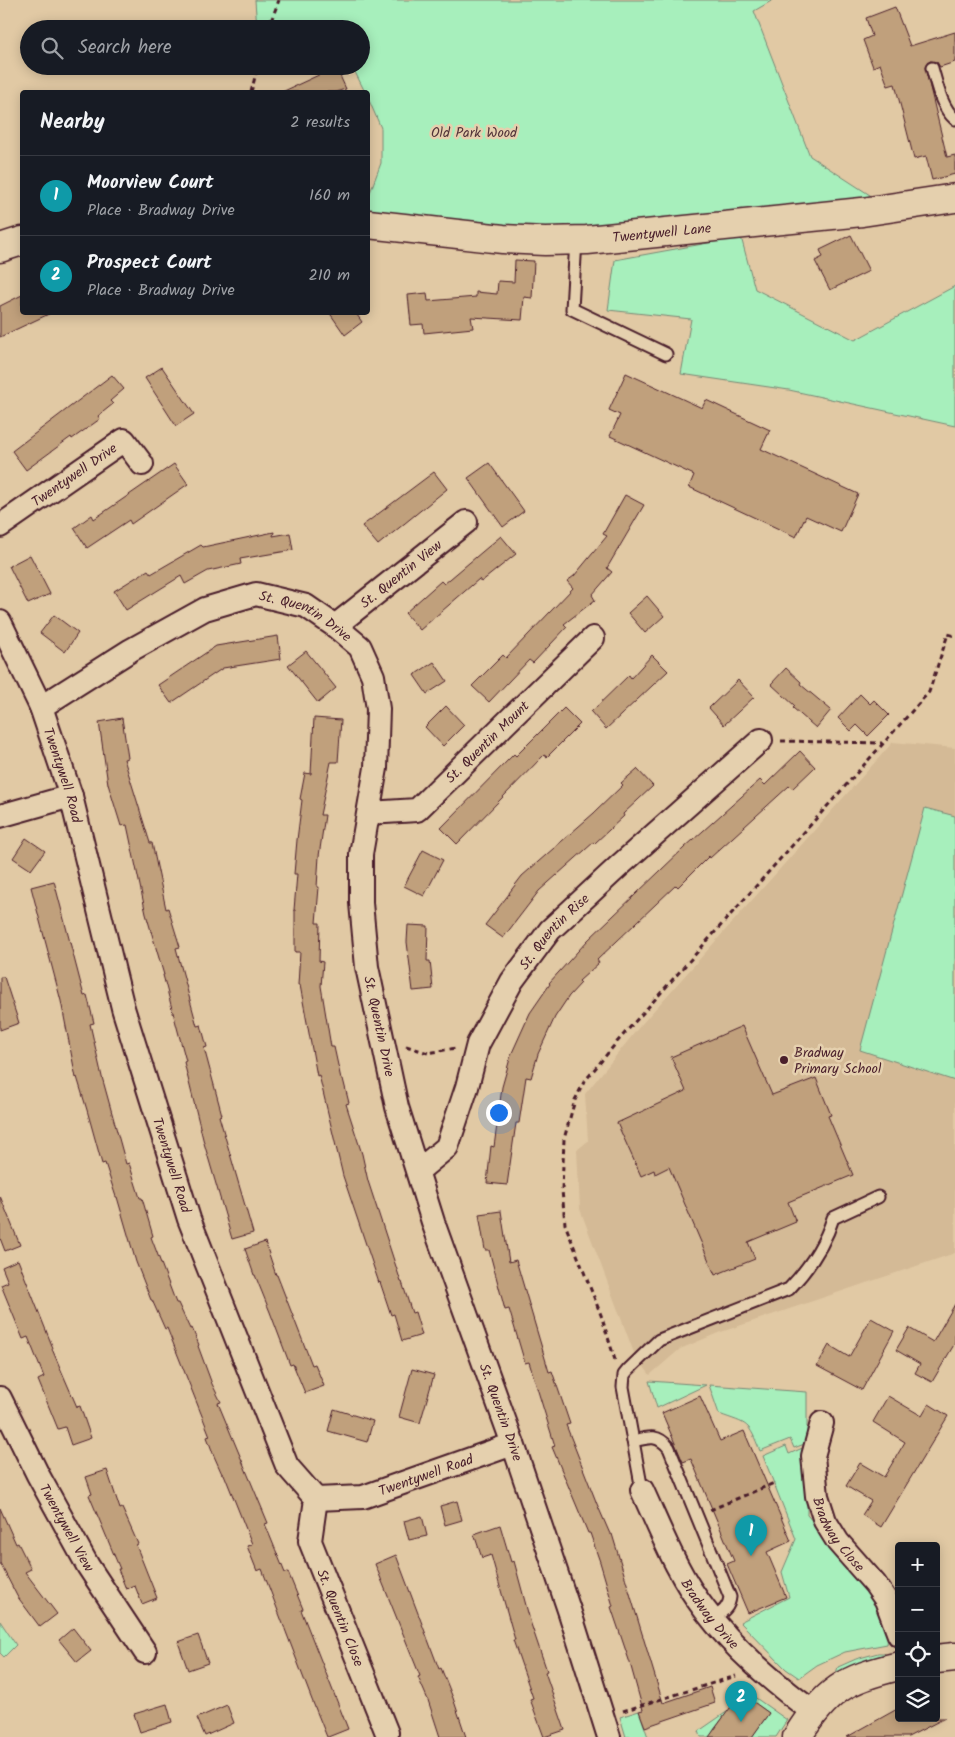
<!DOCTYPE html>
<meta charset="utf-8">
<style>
body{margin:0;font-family:Kalam,sans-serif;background:#20242c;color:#f1f3f6}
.controls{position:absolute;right:15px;bottom:15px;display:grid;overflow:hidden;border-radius:5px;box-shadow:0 2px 12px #0003}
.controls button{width:45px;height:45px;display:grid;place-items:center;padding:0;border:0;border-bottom:1px solid #363941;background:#171b24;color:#f1f3f6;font:25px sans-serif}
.you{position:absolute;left:498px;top:1112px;width:18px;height:18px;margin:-12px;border:4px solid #fff;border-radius:50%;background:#1a73e8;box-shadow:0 0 0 8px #1a73e833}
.badge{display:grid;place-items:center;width:32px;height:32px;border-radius:50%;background:#a6949b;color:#fff;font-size:16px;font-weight:700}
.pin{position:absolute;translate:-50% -41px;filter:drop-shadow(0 1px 2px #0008)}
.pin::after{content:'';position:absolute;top:26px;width:18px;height:15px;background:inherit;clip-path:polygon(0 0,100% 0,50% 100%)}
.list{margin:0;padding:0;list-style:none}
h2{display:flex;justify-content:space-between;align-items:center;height:65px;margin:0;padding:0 20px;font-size:21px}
h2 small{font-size:16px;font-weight:400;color:#9ea1a6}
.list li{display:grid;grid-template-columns:32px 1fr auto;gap:15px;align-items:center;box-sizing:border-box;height:80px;padding:0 20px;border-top:1px solid #363941}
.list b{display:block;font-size:19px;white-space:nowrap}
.list p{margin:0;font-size:16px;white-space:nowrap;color:#9ea1a6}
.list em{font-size:16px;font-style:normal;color:#9ea1a6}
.icon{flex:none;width:28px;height:28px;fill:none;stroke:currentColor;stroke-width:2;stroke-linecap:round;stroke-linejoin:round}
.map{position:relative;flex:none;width:955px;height:1737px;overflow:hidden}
.search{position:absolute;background:#171b24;box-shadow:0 2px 12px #0003;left:20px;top:20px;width:350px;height:55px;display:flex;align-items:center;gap:12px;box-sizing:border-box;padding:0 18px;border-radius:28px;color:#9ea1a6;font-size:19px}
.panel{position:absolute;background:#171b24;box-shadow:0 2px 12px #0003;left:20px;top:90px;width:350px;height:225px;border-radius:5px}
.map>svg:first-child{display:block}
.built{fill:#d4ba96}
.green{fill:#a7efbc;stroke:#788774}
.building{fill:#c0a07c;stroke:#4a1f2b}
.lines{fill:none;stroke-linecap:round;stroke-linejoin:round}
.lane-casing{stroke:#4a1f2b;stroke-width:15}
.street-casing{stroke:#4a1f2b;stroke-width:26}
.secondary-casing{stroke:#4a1f2b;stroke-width:31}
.path{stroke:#4a1f2b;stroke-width:3;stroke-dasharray:5 4;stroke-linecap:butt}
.lane{stroke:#e5d0ae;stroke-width:11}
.street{stroke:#e5d0ae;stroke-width:22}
.secondary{stroke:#e5d0ae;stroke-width:28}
.poi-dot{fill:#4a1f2b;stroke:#e5d0ae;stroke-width:2}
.labels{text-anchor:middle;stroke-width:5;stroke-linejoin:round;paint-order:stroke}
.park-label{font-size:14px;fill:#53343a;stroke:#e5d0ae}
.street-label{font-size:14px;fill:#4a1f2b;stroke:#e5d0ae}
.poi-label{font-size:14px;fill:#4a1f2b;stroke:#e5d0ae;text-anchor:start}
</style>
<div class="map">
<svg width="955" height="1737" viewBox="0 0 955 1737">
<rect width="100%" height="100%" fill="#e1c9a4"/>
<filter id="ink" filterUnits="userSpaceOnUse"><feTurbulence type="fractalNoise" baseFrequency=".02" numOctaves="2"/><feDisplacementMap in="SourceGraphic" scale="10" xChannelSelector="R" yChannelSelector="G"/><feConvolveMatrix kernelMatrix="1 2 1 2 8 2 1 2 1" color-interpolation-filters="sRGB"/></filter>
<g filter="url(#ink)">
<polygon class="built" points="893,742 955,748 955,1253 718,1333 680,1349 650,1375 634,1353 580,1209 577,1150 588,1141 585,1094 640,1026"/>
<g class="green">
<polygon points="255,0 773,0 754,11 810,156 873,197 583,229 516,229 368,213 368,198 381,163 381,128 368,98 368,92 365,92 352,66 361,66 361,29 257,29"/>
<polygon points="741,237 755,289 855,340 955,286 955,426 789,390 681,374 691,319 608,310 615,260"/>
<polygon points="925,808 955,816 955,1081 860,1050"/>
<polygon points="649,1381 706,1385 657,1408"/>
<path d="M709 1385 807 1392V1443L794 1448 790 1439 760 1451C748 1421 749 1425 719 1414Z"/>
<polygon points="786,1446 789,1454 807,1446 807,1515 844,1557 872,1600 886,1624 888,1637 887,1644 845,1652 817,1665 799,1678 786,1669 740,1622 789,1597 782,1572 796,1539 763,1456"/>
<polygon points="0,1621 16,1645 4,1657 0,1653"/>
<polygon points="878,1653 885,1653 880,1657 835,1676 838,1667 856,1659"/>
<polygon points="743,1689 787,1720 776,1737 752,1737 769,1713 741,1693"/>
<polygon points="639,1711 648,1737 626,1737 620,1717"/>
<polygon points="728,1711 713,1731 713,1737 701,1737 699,1731"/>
</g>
<g class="building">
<polygon points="895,7 910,46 955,32 955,62 940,67 937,62 930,61 925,67 947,157 955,155 955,174 932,180 926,156 914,159 895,84 888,86 880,64 873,67 863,40 872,36 866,18"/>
<polygon points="336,67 346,89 335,92 282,92"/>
<polygon points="851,235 869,271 830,290 815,261 823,257 820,250"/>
<polygon points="515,260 534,261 532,298 524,297 522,320 471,317 473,328 424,333 423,324 411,325 408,295 427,293 428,301 476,297 476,292 497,294 498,281 514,282"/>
<polygon points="22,295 22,312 53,312 0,337 0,306"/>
<polygon points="329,312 355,312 362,322 345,335"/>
<polygon points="162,367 194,414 176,426 145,378"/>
<polygon points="626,373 702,408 706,400 770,430 761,449 858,494 841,532 806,516 796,537 689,487 694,475 610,436 620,415 609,410"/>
<polygon points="112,375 124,389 110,401 113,404 98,416 100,419 72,439 71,437 26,470 12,451"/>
<polygon points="489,463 524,511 503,527 468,478"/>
<polygon points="174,464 188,484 131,524 129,520 87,548 74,528 92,515 94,519"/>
<polygon points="434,472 447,489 378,545 362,526"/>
<polygon points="625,495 644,505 607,568 612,572 592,595 595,600 564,624 567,627 533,663 529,660 489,702 472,686 503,655 506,658 573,588 567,581 574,576 607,536 603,534"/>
<polygon points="274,532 273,536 290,533 293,550 240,559 241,564 208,571 185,584 181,576 126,610 114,591 148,570 151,574 201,545 203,547"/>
<polygon points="501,536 516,554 481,582 479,579 420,630 405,613 441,581 444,584"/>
<polygon points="30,555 50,594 28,604 9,566"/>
<polygon points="647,596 664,616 645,633 628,613"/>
<polygon points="54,615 78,633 65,652 40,633"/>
<polygon points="278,636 281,659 223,668 171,703 158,685 216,646"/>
<polygon points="306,651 336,688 318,703 288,665"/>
<polygon points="652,655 668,671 606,729 591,712 629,675 631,678"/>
<polygon points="434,662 447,681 427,694 414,675"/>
<polygon points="786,668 801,682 800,684 831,710 816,728 793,708 795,706 771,684"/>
<polygon points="738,680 754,697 724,725 709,708"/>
<polygon points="860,694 870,704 874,700 889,715 868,736 857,725 851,731 838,718"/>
<polygon points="446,706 464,725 443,746 425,727"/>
<polygon points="564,708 580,724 547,757 544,755 457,844 441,828 514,754 516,756"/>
<polygon points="122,718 128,758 124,759 150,843 152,843 166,909 168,908 180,947 176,948 197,1026 201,1025 207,1047 204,1048 222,1115 219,1116 253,1233 232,1239 204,1143 184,1062 186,1061 163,975 164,975 146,914 127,825 121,826 108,784 99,722"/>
<polygon points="314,718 341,720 338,762 331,762 320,815 325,815 319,856 317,887 319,887 316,923 320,923 319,961 323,962 321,986 331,1047 334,1047 341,1079 343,1079 349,1103 346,1104 362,1154 368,1181 401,1282 402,1282 412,1313 415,1312 422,1335 402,1341 394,1314 391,1315 380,1282 379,1283 343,1176 319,1075 317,1076 300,985 298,985 300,952 295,952 295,910 294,910 297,874 294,874 297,840 302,800 300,799 305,773 311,774"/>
<polygon points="800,751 815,767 792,789 789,786 710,858 709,856 678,887 676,885 597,960 599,963 579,981 581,983 569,996 555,1017 538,1054 531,1078 526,1077 519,1123 516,1123 507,1185 487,1183 491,1146 494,1147 502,1087 511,1055 530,1013 550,984 549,983 588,940 684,848 760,780 765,785"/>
<polygon points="637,769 653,786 623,814 624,816 595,843 594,842 539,891 503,938 485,925 509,894 510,895 509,893 522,876 594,813 623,785 621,783"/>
<polygon points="26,838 45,851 31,870 13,858"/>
<polygon points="423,850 443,860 424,896 404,886"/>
<polygon points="54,881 84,996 87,995 94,1023 90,1024 102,1077 126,1164 129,1163 140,1198 142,1198 153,1236 151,1237 176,1303 178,1303 190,1329 192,1328 199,1345 198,1346 212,1384 221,1402 218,1403 268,1523 265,1524 285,1573 288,1572 303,1609 301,1610 348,1729 328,1737 327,1737 312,1700 262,1569 257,1571 247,1546 252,1544 224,1474 222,1474 214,1456 207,1437 210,1436 177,1353 167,1328 165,1329 152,1300 151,1300 136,1262 117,1197 116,1197 105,1163 102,1164 87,1110 77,1077 76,1078 61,1001 31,887"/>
<polygon points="408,925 428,926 427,961 430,961 433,989 413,991 407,942"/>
<polygon points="0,977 4,977 19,1023 0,1030"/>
<polygon points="742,1026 772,1095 816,1078 831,1115 828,1116 853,1175 788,1202 796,1222 748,1242 755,1259 715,1275 669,1167 655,1174 654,1170 641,1176 617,1123 686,1091 671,1057"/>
<polygon points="0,1196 20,1245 5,1251 0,1238"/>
<polygon points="501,1211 509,1262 516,1260 549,1372 552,1371 570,1424 566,1425 597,1504 610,1534 612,1534 663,1703 710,1687 715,1703 645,1727 639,1711 643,1710 630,1663 611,1607 613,1606 600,1562 590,1533 588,1533 552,1447 555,1446 529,1362 525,1363 509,1309 505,1310 489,1250 485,1250 479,1214"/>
<polygon points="265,1242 276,1275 277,1275 312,1365 315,1364 324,1386 305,1393 293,1364 290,1365 270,1312 255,1275 254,1275 245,1249"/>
<polygon points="18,1260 53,1348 52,1349 77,1407 80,1406 91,1438 71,1445 65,1427 58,1429 38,1380 44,1377 28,1337 23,1339 1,1285 8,1282 2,1267"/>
<polygon points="955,1304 955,1343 932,1382 915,1373 920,1364 896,1350 909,1328 933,1342"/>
<polygon points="871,1318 894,1331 862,1390 817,1366 829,1345 849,1357"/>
<polygon points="412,1369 434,1375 420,1423 399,1417"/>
<polygon points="700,1396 720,1441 744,1431 791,1541 767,1552 786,1597 748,1613 727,1564 734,1561 710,1504 691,1459 683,1462 662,1413"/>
<polygon points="888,1396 922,1416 929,1404 948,1416 881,1527 862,1515 871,1501 846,1486 860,1463 884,1477 905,1442 873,1422"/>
<polygon points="334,1409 373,1421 367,1442 328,1431"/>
<polygon points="107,1470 120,1509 122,1508 138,1544 136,1545 157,1598 142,1604 135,1586 126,1589 118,1569 120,1569 89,1495 92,1494 86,1477"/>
<polygon points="457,1501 462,1520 445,1525 440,1506"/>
<polygon points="0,1508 16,1544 18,1543 31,1569 25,1572 57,1614 40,1627 17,1596 0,1563"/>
<polygon points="422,1516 427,1536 409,1540 404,1521"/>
<polygon points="500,1525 511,1562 514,1561 531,1624 547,1671 545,1672 565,1730 544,1737 530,1699 533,1698 513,1640 515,1640 491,1555 482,1558 474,1534"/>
<polygon points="396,1555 439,1669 441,1668 453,1698 466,1737 440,1737 428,1700 418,1677 420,1676 375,1564"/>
<polygon points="73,1628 91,1651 77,1662 59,1640"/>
<polygon points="198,1635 208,1663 188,1670 178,1642"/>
<polygon points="741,1693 769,1713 752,1737 709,1737"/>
<polygon points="167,1704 172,1722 140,1732 134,1714"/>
<polygon points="227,1705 234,1723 205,1736 197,1718"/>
<polygon points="899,1708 899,1718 945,1718 908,1737 847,1737"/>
</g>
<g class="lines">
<defs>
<g id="lane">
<path d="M932 68C937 85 941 107 955 119"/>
<polyline points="576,240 572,309 666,354"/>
<path d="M633 1441C649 1437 658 1434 669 1448L730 1597C729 1608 722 1612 713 1619"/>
<path d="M642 1490 623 1387 624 1375 628 1370 659 1340 789 1289C807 1270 825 1244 833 1218L878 1197"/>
</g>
<g id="street">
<path id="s1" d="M0 526 124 440 142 464"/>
<path id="s2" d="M0 622 41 707 71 796 123 1008 189 1219 287 1466 316 1499 363 1497 513 1444"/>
<path id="s3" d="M335 626 466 522"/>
<path id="s4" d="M41 707 131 650 205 609 256 594 306 606 335 626 360 647 373 676 378 709 376 768 361 854V903L367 967 397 1107 434 1225 513 1444 570 1613 609 1737"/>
<path id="s5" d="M369 813 417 810 593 638"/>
<polyline points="0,816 71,796"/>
<path id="s6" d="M418 1171 447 1147 467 1087 478 1044 512 981 550 930 619 866 761 740"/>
<path id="s7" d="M0 1398 38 1475 88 1566 145 1652"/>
<path id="s8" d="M822 1423 813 1456 817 1496 825 1521 838 1542 875 1584 886 1600 899 1635"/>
<path id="s9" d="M642 1490C661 1531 677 1574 705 1610 735 1650 773 1682 813 1712"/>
<path id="s10" d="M316 1499 310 1541 387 1733"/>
</g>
<g id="secondary">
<path id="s11" d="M368 224 503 239 545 241 587 240 862 212 955 198"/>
<polyline points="0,248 22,241"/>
<polyline points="936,1659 955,1657"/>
<path d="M797 1737C827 1690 844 1679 899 1666"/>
</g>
</defs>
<use href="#lane" class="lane-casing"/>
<use href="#street" class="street-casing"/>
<use href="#secondary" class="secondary-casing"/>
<g class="path">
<polyline points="268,29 279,0"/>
<polyline points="251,92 258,66"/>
<polyline points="781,741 882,743"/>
<polyline points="406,1046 428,1053 456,1048"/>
<polyline points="615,1360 601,1315 565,1224 562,1190 564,1139 575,1100 584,1082 617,1042 929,692 948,634 955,636"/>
<polyline points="710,1510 774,1483"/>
<polyline points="623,1711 736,1676"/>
</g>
<use href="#lane" class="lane"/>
<use href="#street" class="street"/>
<use href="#secondary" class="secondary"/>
</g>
</g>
<circle class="poi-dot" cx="784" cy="1060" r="5"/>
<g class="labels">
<g class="park-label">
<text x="474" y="137">Old Park Wood</text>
</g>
<g class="street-label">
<text dy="5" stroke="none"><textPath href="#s11" startOffset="295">Twentywell Lane</textPath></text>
<text dy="5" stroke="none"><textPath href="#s1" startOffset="90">Twentywell Drive</textPath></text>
<text dy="5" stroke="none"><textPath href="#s3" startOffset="84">St. Quentin View</textPath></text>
<text dy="5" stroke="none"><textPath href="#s4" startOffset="299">St. Quentin Drive</textPath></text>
<text dy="5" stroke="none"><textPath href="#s5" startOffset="146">St. Quentin Mount</textPath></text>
<text dy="5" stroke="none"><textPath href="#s2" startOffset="166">Twentywell Road</textPath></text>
<text dy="5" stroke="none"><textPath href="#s6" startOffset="282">St. Quentin Rise</textPath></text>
<text dy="5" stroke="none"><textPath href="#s4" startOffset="749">St. Quentin Drive</textPath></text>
<text dy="5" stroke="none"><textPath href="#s2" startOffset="571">Twentywell Road</textPath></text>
<text dy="5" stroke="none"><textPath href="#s4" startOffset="1154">St. Quentin Drive</textPath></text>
<text dy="5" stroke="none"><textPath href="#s2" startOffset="1051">Twentywell Road</textPath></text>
<text dy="5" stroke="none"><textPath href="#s7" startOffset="146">Twentywell View</textPath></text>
<text dy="5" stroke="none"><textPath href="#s8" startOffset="119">Bradway Close</textPath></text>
<text dy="5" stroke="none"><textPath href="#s9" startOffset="142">Bradway Drive</textPath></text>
<text dy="5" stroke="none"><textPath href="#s10" startOffset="125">St. Quentin Close</textPath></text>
</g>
<g class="poi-label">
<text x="794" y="1057">Bradway<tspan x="794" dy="16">Primary School</tspan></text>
</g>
</g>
</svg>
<div class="controls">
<button>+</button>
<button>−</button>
<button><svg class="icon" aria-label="locate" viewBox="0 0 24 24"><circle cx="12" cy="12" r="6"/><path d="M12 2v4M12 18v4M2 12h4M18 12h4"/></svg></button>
<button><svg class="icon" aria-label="layers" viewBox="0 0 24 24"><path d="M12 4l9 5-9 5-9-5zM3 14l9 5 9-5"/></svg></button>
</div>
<div class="you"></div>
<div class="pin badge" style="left:751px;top:1556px;background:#0f9aa8">1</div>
<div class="pin badge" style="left:741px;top:1722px;background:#0f9aa8">2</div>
<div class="search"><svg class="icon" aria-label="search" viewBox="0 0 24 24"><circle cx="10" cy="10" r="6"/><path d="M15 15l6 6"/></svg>Search here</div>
<section class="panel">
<h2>Nearby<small>2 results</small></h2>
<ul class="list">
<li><span class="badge" style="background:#0f9aa8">1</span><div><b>Moorview Court</b><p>Place · Bradway Drive</p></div><em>160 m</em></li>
<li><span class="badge" style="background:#0f9aa8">2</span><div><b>Prospect Court</b><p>Place · Bradway Drive</p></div><em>210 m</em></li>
</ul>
</section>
</div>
